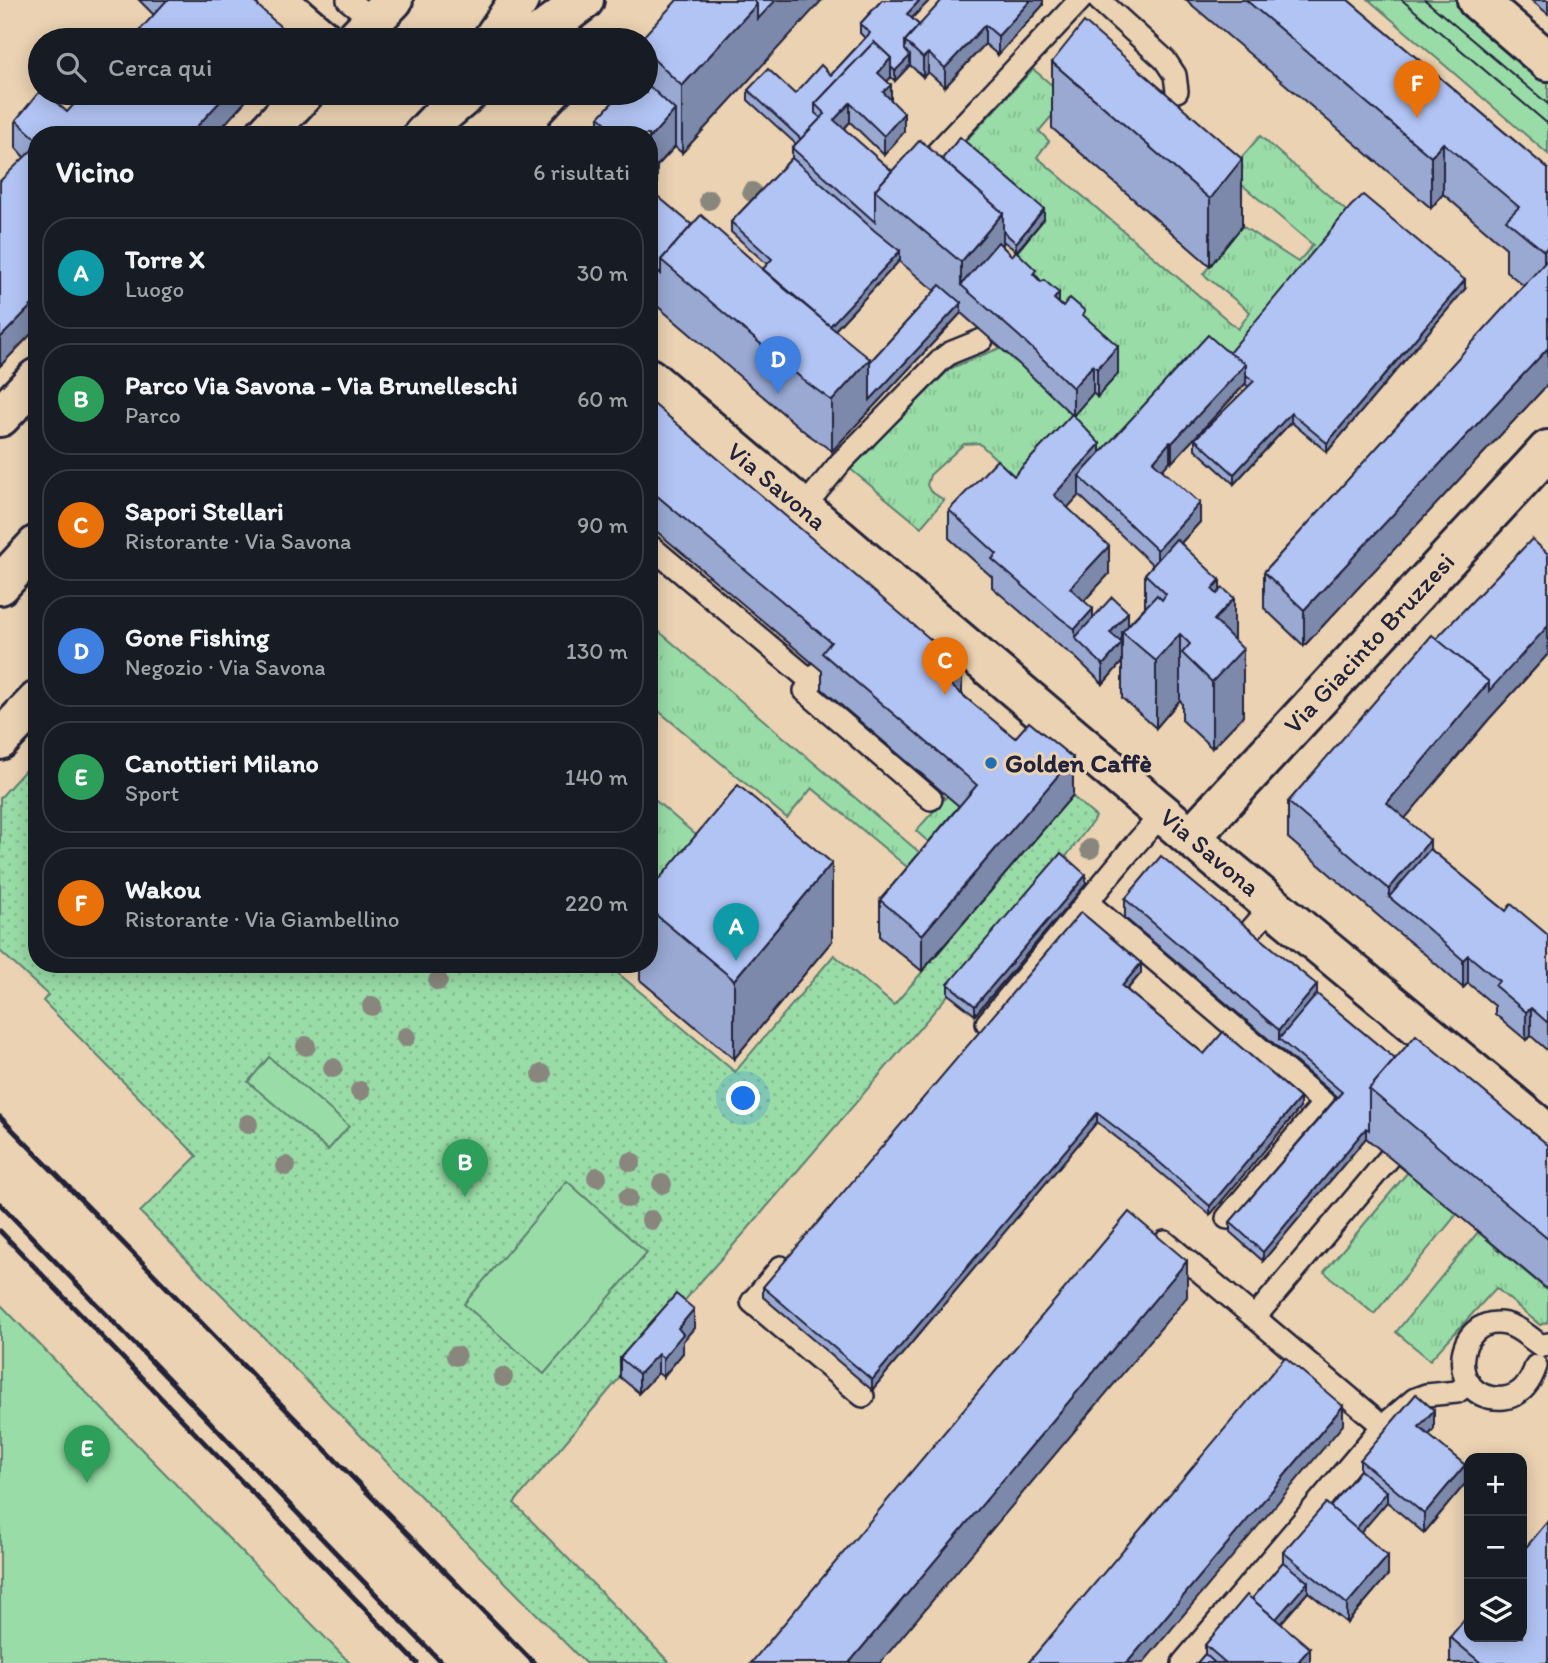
<!DOCTYPE html>
<html lang="it">
<meta charset="utf-8">
<style>
body{margin:0;font-family:Itim,sans-serif;background:#242831;color:#f1f3f6}
.controls{position:absolute;right:21px;bottom:21px;display:grid;overflow:hidden;border-radius:14px;box-shadow:0 4px 18px #0003}
.controls button{width:63px;height:63px;display:grid;place-items:center;padding:0;border:0;border-bottom:2px solid #363941;background:#171b24;color:#f1f3f6;font:35px sans-serif}
.you{position:absolute;left:744px;top:1099px;width:24px;height:24px;margin:-18px;border:5px solid #fff;border-radius:50%;background:#1a73e8;box-shadow:0 0 0 10px #1a73e833}
.badge{display:grid;place-items:center;width:46px;height:46px;border-radius:50%;background:#db2777;color:#fff;font-size:23px;font-weight:700}
.pin{position:absolute;translate:-50% -58px;filter:drop-shadow(0 2px 4px #0008)}
.pin::after{content:'';position:absolute;top:37px;width:24px;height:21px;background:inherit;clip-path:polygon(0 0,100% 0,50% 100%)}
.list{margin:0;padding:0;list-style:none}
h2{display:flex;justify-content:space-between;align-items:center;height:91px;margin:0;padding:0 28px;font-size:30px}
h2 small{font-size:23px;font-weight:400;color:#9ea1a6}
.list li{display:grid;grid-template-columns:46px 1fr auto;gap:21px;align-items:center;box-sizing:border-box;height:112px;margin:0 14px 14px;padding:0 14px;border:2px solid #363941;border-radius:28px}
.list b{display:block;font-size:26px;white-space:nowrap}
.list p{margin:0;font-size:23px;white-space:nowrap;color:#9ea1a6}
.list em{font-size:23px;font-style:normal;color:#9ea1a6}
.icon{flex:none;width:38px;height:38px;fill:none;stroke:currentColor;stroke-width:2;stroke-linecap:round;stroke-linejoin:round}
.map{position:relative;flex:none;width:1548px;height:1663px;overflow:hidden}
.search{position:absolute;background:#171b24;box-shadow:0 4px 18px #0003;left:28px;top:28px;width:630px;height:77px;display:flex;align-items:center;gap:18px;box-sizing:border-box;padding:0 24px;border-radius:38px;color:#9ea1a6;font-size:26px}
.panel{position:absolute;background:#171b24;box-shadow:0 4px 18px #0003;left:28px;top:126px;width:630px;height:847px;border-radius:28px}
.map>svg:first-child{display:block}
.grass{fill:url(#grass-tufts);stroke:#5e7f71;stroke-width:2}
.park{fill:url(#park-dots);stroke:#5e7f71;stroke-width:2}
.garden{fill:#99dca7;stroke:#5e7f71;stroke-width:2}
.lines{fill:none;stroke-linecap:round;stroke-linejoin:round}
.lane-casing{stroke:#22223b;stroke-width:26}
.street-casing{stroke:#22223b;stroke-width:44}
.secondary-casing{stroke:#22223b;stroke-width:44}
.lane{stroke:#ead2b2;stroke-width:21}
.street{stroke:#ead2b2;stroke-width:38}
.secondary{stroke:#ead2b2;stroke-width:38}
.tram{stroke:#22223b;stroke-width:2}
.rail{stroke:#22223b;stroke-width:5}
.tree{fill:#89867d}
.wall{fill:#99a9d2;stroke:#22223b;stroke-width:2;fill-rule:evenodd}
.shaded-wall{fill:#7d89ab;stroke:#22223b;stroke-width:2}
.building{fill:#b2c4f4;stroke:#22223b;stroke-width:2}
.poi-dot{fill:#1f6fb2;stroke:#ead2b2;stroke-width:2.5}
.labels{text-anchor:middle;stroke-width:6;stroke-linejoin:round;paint-order:stroke}
.street-label{font-size:26px;fill:#22223b;stroke:#ead2b2}
.poi-label{font-size:26px;font-weight:bold;fill:#22223b;stroke:#ead2b2;text-anchor:start}
</style>
<div class="map">
<svg width="1548" height="1663" viewBox="0 0 1548 1663">
<defs>
<pattern id="grass-tufts" width="24" height="20" patternUnits="userSpaceOnUse" patternTransform="scale(1.75)"><rect width="24" height="20" fill="#99dca7"/><path d="M3 7l-1-3M5 7V3M7 7l1-3M15 17l-1-3M17 17v-4M19 17l1-3" fill="none" stroke="#84bc91"/></pattern>
<pattern id="park-dots" width="8" height="8" patternUnits="userSpaceOnUse" patternTransform="scale(1.75)"><rect width="8" height="8" fill="#99dca7"/><path d="M2 2h.1M6 6h.1" fill="none" stroke="#84bc91" stroke-width="1.8" stroke-linecap="round"/></pattern>
</defs>
<rect width="100%" height="100%" fill="#ead2b2"/>
<filter id="ink" filterUnits="userSpaceOnUse"><feTurbulence type="fractalNoise" baseFrequency=".0143" numOctaves="2"/><feDisplacementMap in="SourceGraphic" scale="14" xChannelSelector="R" yChannelSelector="G"/><feConvolveMatrix kernelMatrix="1 2 1 2 8 2 1 2 1" color-interpolation-filters="sRGB"/></filter>
<g filter="url(#ink)">
<g class="grass">
<polygon points="1033,69 1067,98 1039,131 1049,141 1037,157 1238,329 1250,312 1203,274 1242,226 1298,262 1313,245 1228,173 1260,136 1351,215 1224,368 1100,472 1028,489 979,443 964,444 930,475 927,485 930,491 944,500 921,527 849,468 949,370 956,366 1000,348 1020,365 1093,393 1098,397 1083,343 1016,252 960,147"/>
<polygon points="649,623 938,868 925,882 812,788 787,818 649,703"/>
<polygon points="649,795 717,853 691,908 649,958"/>
<polygon points="947,796 977,821 947,858 916,831"/>
<polygon points="1408,1172 1458,1213 1374,1314 1324,1272"/>
<polygon points="1478,1232 1548,1291 1548,1322 1540,1325 1496,1288 1430,1360 1396,1332"/>
</g>
<polygon class="park" points="37,757 37,964 607,964 735,1072 834,955 894,1005 1072,796 1096,817 1061,863 746,1231 702,1280 514,1503 670,1663 585,1663 140,1212 197,1156 43,1001 48,995 0,951 0,798"/>
<g class="garden">
<polygon points="1369,0 1465,0 1548,70 1548,154"/>
<polygon points="269,1057 349,1126 328,1150 248,1082"/>
<polygon points="567,1181 647,1253 544,1374 464,1304"/>
<polygon points="0,1304 350,1663 0,1663"/>
</g>
<g class="lines">
<defs>
<g id="lane">
<polyline points="348,0 373,20"/>
<polyline points="1099,0 1165,60 1175,75 1177,91"/>
<polyline points="917,174 1080,0"/>
<polyline points="803,508 841,462 942,359 950,353 982,340"/>
<polyline points="649,545 812,682"/>
<polyline points="821,670 805,691 931,799"/>
<polyline points="1088,903 1324,1103 1227,1218"/>
<polyline points="1242,940 1272,906"/>
<polyline points="987,1023 1132,848 1163,813"/>
<polyline points="1165,1242 1383,1426"/>
<polyline points="781,1267 752,1302 863,1396"/>
<polyline points="1255,1317 1390,1157"/>
<path d="M1536 1366C1531 1381 1522 1396 1504 1398 1444 1403 1453 1313 1506 1324 1520 1327 1530 1339 1542 1346L1548 1344"/>
<polyline points="1183,1663 1383,1426 1415,1399 1426,1395 1457,1392 1469,1383"/>
</g>
<g id="street">
<polyline points="277,0 324,40"/>
<polyline points="354,40 393,0"/>
<polyline points="265,135 304,93"/>
<polyline points="566,135 605,93"/>
<polyline points="649,378 1221,863 1548,1134"/>
<polyline points="0,417 37,378"/>
<polyline points="0,740 37,701"/>
<polyline points="1191,837 1548,450"/>
</g>
<g id="secondary">
<polyline points="1477,0 1548,61"/>
<polyline points="492,40 519,0"/>
<polyline points="532,40 584,0"/>
<polyline points="423,135 443,114 468,93"/>
<polyline points="0,585 37,545"/>
</g>
</defs>
<use href="#lane" class="lane-casing"/>
<use href="#street" class="street-casing"/>
<use href="#secondary" class="secondary-casing"/>
<use href="#lane" class="lane"/>
<use href="#street" class="street"/>
<use href="#secondary" class="secondary"/>
<g class="tram">
<polyline points="1402,0 1548,124"/>
<polyline points="1425,0 1548,104"/>
</g>
<g class="rail">
<polyline points="0,1117 534,1663"/>
<polyline points="0,1204 442,1663"/>
<polyline points="0,1231 417,1663"/>
</g>
</g>
<g class="tree">
<circle cx="752" cy="192" r="10"/>
<circle cx="709" cy="200" r="10"/>
<circle cx="1090" cy="849" r="10"/>
<circle cx="438" cy="981" r="10"/>
<circle cx="372" cy="1006" r="10"/>
<circle cx="406" cy="1037" r="10"/>
<circle cx="306" cy="1046" r="10"/>
<circle cx="333" cy="1068" r="10"/>
<circle cx="542" cy="1074" r="10"/>
<circle cx="360" cy="1091" r="10"/>
<circle cx="248" cy="1124" r="10"/>
<circle cx="631" cy="1162" r="10"/>
<circle cx="286" cy="1166" r="10"/>
<circle cx="597" cy="1177" r="10"/>
<circle cx="662" cy="1184" r="10"/>
<circle cx="628" cy="1198" r="10"/>
<circle cx="651" cy="1220" r="10"/>
<circle cx="456" cy="1356" r="10"/>
<circle cx="503" cy="1377" r="10"/>
</g>
<g class="wall">
<polygon points="139,0 252,0 285,40 154,15"/>
<path d="M882 0H930L912 18 919 25 1043 0V5L998 55 985 44 945 87 928 72 923 77 910 65 895 81 891 77 887 81 891 100 904 132 884 155 850 122 844 129 892 171 942 159 1044 219 1017 252 1059 303 1063 307 1085 317 1118 374 1097 397 1093 393 1073 415 1100 453 1224 349 1229 353 1465 289 1327 452 1291 422 1234 484 1195 449V439L1249 387 1245 384 1172 462 1170 461 1162 470 1200 522 1181 543 1220 590 1234 640 1243 716 1212 748 1182 720V703L1180 700 1156 728 1122 698V638L1120 641 1122 662 1103 684 1075 657 1060 646 992 587V577L949 538V510L1014 476 1072 415 1020 365 961 313 832 451 806 433 649 299V135L599 133V117L646 93V40L757 71 682 153 675 147 657 166V196L692 225 763 269 767 264 731 232V222L792 158V148L796 144 748 100V90L795 94 831 75 865 38 860 33V24ZM1003 241 1016 251 1012 256 1003 247ZM899 261 935 291 870 362 835 330ZM1079 495 1153 565 1145 574V607L1128 625 1093 618 1084 601 1109 574 1067 508Z"/>
<polygon points="1186,0 1348,0 1548,169 1548,384 1304,646 1264,608 1264,572 1524,286 1506,271 1506,248 1443,194 1431,208"/>
<polygon points="1531,0 1548,0 1548,14"/>
<polygon points="1052,62 1242,226 1210,266 1052,128"/>
<polygon points="253,93 37,135 37,328 0,366 24,157 16,148 16,120 67,112"/>
<polygon points="649,400 962,694 1073,795 922,971 880,937 880,900 959,806 822,689 822,671 649,525"/>
<polygon points="1548,554 1548,654 1489,719 1405,818 1430,849 1506,911 1548,935 1548,1051 1531,1036 1526,1040 1495,1014 1495,1006 1468,983 1463,988 1427,956 1389,925 1288,838 1288,802 1436,639"/>
<polygon points="1086,884 975,1015 948,994 948,984"/>
<polygon points="1125,899 1317,994 1395,1059 1548,1145 1548,1290 1366,1138 1263,1261 1230,1232 1230,1222 1337,1097 1125,918"/>
<polygon points="649,909 832,941 734,1059 640,980 640,964 649,964"/>
<polygon points="1141,973 1127,990 1204,1054 1300,1108 1210,1215 1144,1159 1097,1122 872,1390 763,1297 763,1287"/>
<polygon points="694,1328 683,1341 683,1353 663,1377 658,1373 639,1393 620,1377 620,1358"/>
<polygon points="1434,1429 1429,1435 1465,1484 1424,1533 1387,1502 1360,1533 1388,1575 1347,1623 1308,1592 1281,1623 1310,1663 1197,1663 1205,1654 1205,1645 1252,1599 1283,1562 1283,1552 1330,1507 1360,1470 1360,1460"/>
<polygon points="1450,1637 1548,1663 1450,1663"/>
</g>
<g class="shaded-wall">
<polygon points="776,0 822,0 682,153 682,86 757,4"/>
<polygon points="920,0 930,0 907,23 907,14"/>
<polygon points="1031,0 1043,0 1043,5 998,55 998,36"/>
<polygon points="985,25 985,44 945,87 945,68"/>
<polygon points="285,31 285,40 276,40"/>
<polygon points="928,53 928,72 923,77 923,58"/>
<polygon points="910,56 910,65 895,81 895,71"/>
<polygon points="891,58 891,77 878,92 878,73"/>
<polygon points="891,85 891,104 883,92"/>
<polygon points="228,93 253,93 215,135 189,135"/>
<polygon points="850,103 850,122 834,139 834,120"/>
<polygon points="675,110 675,146 649,175 649,139"/>
<polygon points="904,113 904,132 884,155 884,136"/>
<polygon points="1443,143 1443,194 1431,208 1431,157"/>
<polygon points="1242,159 1242,226 1210,266 1210,199"/>
<polygon points="657,166 657,203 649,213 649,176"/>
<polygon points="1044,209 1044,219 1016,252 1016,243"/>
<polygon points="1003,213 1003,264 961,285 961,262"/>
<polygon points="1548,246 1548,297 1544,302 1544,251"/>
<polygon points="900,251 900,260 808,359 808,349"/>
<polygon points="1465,280 1465,289 1327,452 1327,443"/>
<polygon points="1059,293 1059,321 1054,299"/>
<polygon points="37,300 37,328 0,366 0,338"/>
<polygon points="961,303 961,313 832,451 832,401 870,359 870,400"/>
<polygon points="1118,346 1118,374 1097,397 1097,369"/>
<polygon points="1548,348 1548,384 1304,646 1304,610"/>
<polygon points="1246,364 1246,383 1172,462 1172,443"/>
<polygon points="1093,365 1093,393 1073,416 1073,388"/>
<polygon points="1291,413 1291,422 1234,484 1234,474"/>
<polygon points="1170,442 1170,461 1153,481 1153,462"/>
<polygon points="1100,444 1100,472 1079,476 1079,495 1054,523 1054,495"/>
<polygon points="1200,503 1200,522 1157,569 1157,550"/>
<polygon points="1109,546 1109,574 1070,616 1070,588"/>
<polygon points="1220,580 1220,614 1234,598 1234,658 1243,649 1243,716 1212,748 1212,589"/>
<polygon points="1093,609 1093,637 1075,638 1075,629"/>
<polygon points="1128,612 1128,631 1122,632 1122,638 1110,652 1110,633"/>
<polygon points="1548,626 1548,654 1489,719 1387,840 1387,803 1489,682"/>
<polygon points="1180,634 1180,700 1156,728 1156,661"/>
<polygon points="1122,643 1122,662 1103,684 1103,665"/>
<polygon points="962,666 962,702 948,683"/>
<polygon points="1073,758 1073,795 922,971 922,935"/>
<polygon points="1430,840 1430,877 1389,897 1389,889"/>
<polygon points="832,863 832,941 734,1059 734,980"/>
<polygon points="1086,875 1086,884 975,1015 975,1006"/>
<polygon points="1468,955 1468,983 1463,988 1463,960"/>
<polygon points="1141,963 1141,973 1122,995 1122,986"/>
<polygon points="1317,985 1317,1004 1279,1039 1279,1030"/>
<polygon points="1531,1008 1531,1036 1526,1040 1526,1012"/>
<polygon points="1300,1098 1300,1108 1210,1215 1210,1206"/>
<polygon points="1097,1113 1097,1122 872,1390 872,1380"/>
<polygon points="1366,1128 1366,1138 1263,1261 1263,1252"/>
<polygon points="1187,1261 1187,1297 880,1663 849,1663"/>
<polygon points="694,1309 694,1328 683,1341 683,1353 663,1377 663,1358 678,1328"/>
<polygon points="658,1354 658,1373 639,1393 639,1374"/>
<polygon points="1343,1406 1343,1425 1143,1663 1127,1663"/>
<polygon points="1434,1410 1434,1429 1419,1446 1419,1427"/>
<polygon points="1465,1465 1465,1484 1424,1533 1424,1514"/>
<polygon points="1387,1492 1387,1502 1351,1544 1351,1534"/>
<polygon points="1388,1556 1388,1575 1347,1623 1347,1604"/>
<polygon points="1308,1582 1308,1592 1271,1634 1271,1624"/>
<polygon points="1310,1648 1310,1663 1297,1663"/>
</g>
<g class="building">
<polygon points="167,0 252,0 285,31 276,40 131,40"/>
<polygon points="677,0 753,0 757,4 682,86 646,52 646,40 640,40"/>
<polygon points="753,0 776,0 757,20 757,4"/>
<polygon points="882,0 920,0 907,14 919,25 905,41 905,50 910,56 895,71 891,67 891,58 874,42 815,104 815,113 821,118 801,139 748,90 768,69 795,94 821,65 831,75 870,33 860,24"/>
<polygon points="942,0 1031,0 998,36 985,25 945,68 928,53 923,58 905,41"/>
<polygon points="1246,0 1348,0 1548,169 1548,246 1544,251 1506,220 1519,207 1443,143 1431,157"/>
<polygon points="1084,22 1242,159 1210,199 1052,62"/>
<polygon points="874,42 891,58 878,73 891,85 883,92 904,113 884,136 850,103 834,120 892,171 875,190 875,222 792,148 825,114 815,104"/>
<polygon points="646,83 675,110 649,139 649,135 598,135 607,124 599,117 621,93 646,93"/>
<polygon points="40,91 40,93 46,93 67,112 84,93 228,93 189,135 37,135 37,140 16,120"/>
<polygon points="960,137 1044,209 1016,243 1003,231 1003,213 942,159"/>
<polygon points="920,140 1003,213 961,262 875,190"/>
<polygon points="37,145 37,300 0,338 0,181"/>
<polygon points="792,158 875,231 900,251 830,326 763,269 772,259 731,222"/>
<polygon points="649,159 657,166 649,176"/>
<polygon points="649,189 692,225 661,260 661,274 649,263"/>
<polygon points="1363,195 1465,280 1327,443 1291,413 1234,474 1195,439 1254,381 1246,375 1246,364 1229,353 1351,206"/>
<polygon points="701,215 785,289 870,359 832,401 806,382 661,260"/>
<polygon points="998,242 1012,256 1016,251 1036,270 1033,274 1041,282 1044,280 1059,293 1054,299 1063,307 1070,298 1085,311 1083,315 1118,346 1097,369 1093,365 1073,388 1020,337 961,285"/>
<polygon points="1548,259 1548,348 1304,610 1264,572"/>
<polygon points="940,285 961,303 870,400 870,362"/>
<polygon points="1208,335 1224,349 1246,364 1172,443 1170,442 1153,462 1200,503 1157,550 1079,476"/>
<polygon points="649,400 962,666 948,683 1015,738 1029,722 1073,758 922,935 880,900 977,785 822,653 831,642 821,634 649,489"/>
<polygon points="1072,414 1100,444 1054,495 1109,546 1070,588 1093,609 1075,629 1060,618 992,559 997,554 949,510 997,460 1014,476"/>
<polygon points="1176,539 1220,580 1212,589 1217,594 1223,588 1234,598 1214,620 1243,649 1212,682 1182,653 1190,644 1180,634 1156,661 1122,632 1157,595 1162,600 1166,594 1145,574"/>
<polygon points="1532,539 1548,554 1548,626 1489,691 1489,682 1436,639"/>
<polygon points="1112,597 1128,612 1110,633 1122,643 1103,665 1075,638"/>
<polygon points="1432,635 1489,682 1387,803 1430,840 1389,889 1288,802"/>
<polygon points="738,785 832,863 734,980 649,909 649,891"/>
<polygon points="1430,849 1506,911 1511,904 1548,935 1548,1023 1531,1008 1526,1012 1495,986 1499,981 1468,955 1463,960 1427,928 1389,897"/>
<polygon points="1061,853 1086,875 975,1006 948,984"/>
<polygon points="1161,856 1317,985 1279,1030 1125,899"/>
<polygon points="1081,912 1141,963 1122,986 1204,1054 1223,1032 1300,1098 1210,1206 1144,1149 1097,1113 872,1380 763,1287"/>
<polygon points="1317,994 1395,1059 1369,1089 1369,1130 1366,1128 1263,1252 1230,1222 1342,1092 1279,1039"/>
<polygon points="1416,1035 1548,1145 1548,1239 1369,1089"/>
<polygon points="1129,1212 1187,1261 849,1663 751,1663"/>
<polygon points="676,1294 694,1309 678,1328 683,1334 663,1358 658,1354 639,1374 620,1358"/>
<polygon points="1285,1357 1343,1406 1127,1663 1028,1663"/>
<polygon points="1416,1394 1434,1410 1419,1427 1465,1465 1424,1514 1360,1460"/>
<polygon points="1360,1470 1387,1492 1356,1529 1330,1507"/>
<polygon points="1326,1503 1388,1556 1347,1604 1283,1552"/>
<polygon points="1548,1521 1548,1663 1481,1663 1450,1637 1469,1614 1469,1637 1522,1637 1522,1552"/>
<polygon points="1283,1562 1308,1582 1276,1619 1252,1599"/>
<polygon points="1247,1595 1310,1648 1297,1663 1226,1663 1205,1645"/>
<polygon points="1205,1654 1215,1663 1197,1663"/>
</g>
</g>
<circle class="poi-dot" cx="991" cy="763" r="7"/>
<g class="labels">
<g class="street-label">
<text transform="translate(777 486) rotate(40)" y="9">Via Savona</text>
<text transform="translate(1369 643) rotate(-47)" y="9">Via Giacinto Bruzzesi</text>
<text transform="translate(1210 852) rotate(40)" y="9">Via Savona</text>
</g>
<g class="poi-label">
<text x="1005" y="772">Golden Caffè</text>
</g>
</g>
</svg>
<div class="controls">
<button>+</button>
<button>−</button>
<button><svg class="icon" aria-label="layers" viewBox="0 0 24 24"><path d="M12 4l9 5-9 5-9-5zM3 14l9 5 9-5"/></svg></button>
</div>
<div class="you"></div>
<div class="pin badge" style="left:736px;top:961px;background:#0f9aa8">A</div>
<div class="pin badge" style="left:465px;top:1197px;background:#2e9e5b">B</div>
<div class="pin badge" style="left:945px;top:695px;background:#e8710a">C</div>
<div class="pin badge" style="left:778px;top:394px;background:#3f7fe0">D</div>
<div class="pin badge" style="left:87px;top:1483px;background:#2e9e5b">E</div>
<div class="pin badge" style="left:1417px;top:118px;background:#e8710a">F</div>
<div class="search"><svg class="icon" aria-label="search" viewBox="0 0 24 24"><circle cx="10" cy="10" r="6"/><path d="M15 15l6 6"/></svg>Cerca qui</div>
<section class="panel">
<h2>Vicino<small>6 risultati</small></h2>
<ul class="list">
<li><span class="badge" style="background:#0f9aa8">A</span><div><b>Torre X</b><p>Luogo</p></div><em>30 m</em></li>
<li><span class="badge" style="background:#2e9e5b">B</span><div><b>Parco Via Savona - Via Brunelleschi</b><p>Parco</p></div><em>60 m</em></li>
<li><span class="badge" style="background:#e8710a">C</span><div><b>Sapori Stellari</b><p>Ristorante · Via Savona</p></div><em>90 m</em></li>
<li><span class="badge" style="background:#3f7fe0">D</span><div><b>Gone Fishing</b><p>Negozio · Via Savona</p></div><em>130 m</em></li>
<li><span class="badge" style="background:#2e9e5b">E</span><div><b>Canottieri Milano</b><p>Sport</p></div><em>140 m</em></li>
<li><span class="badge" style="background:#e8710a">F</span><div><b>Wakou</b><p>Ristorante · Via Giambellino</p></div><em>220 m</em></li>
</ul>
</section>
</div>
